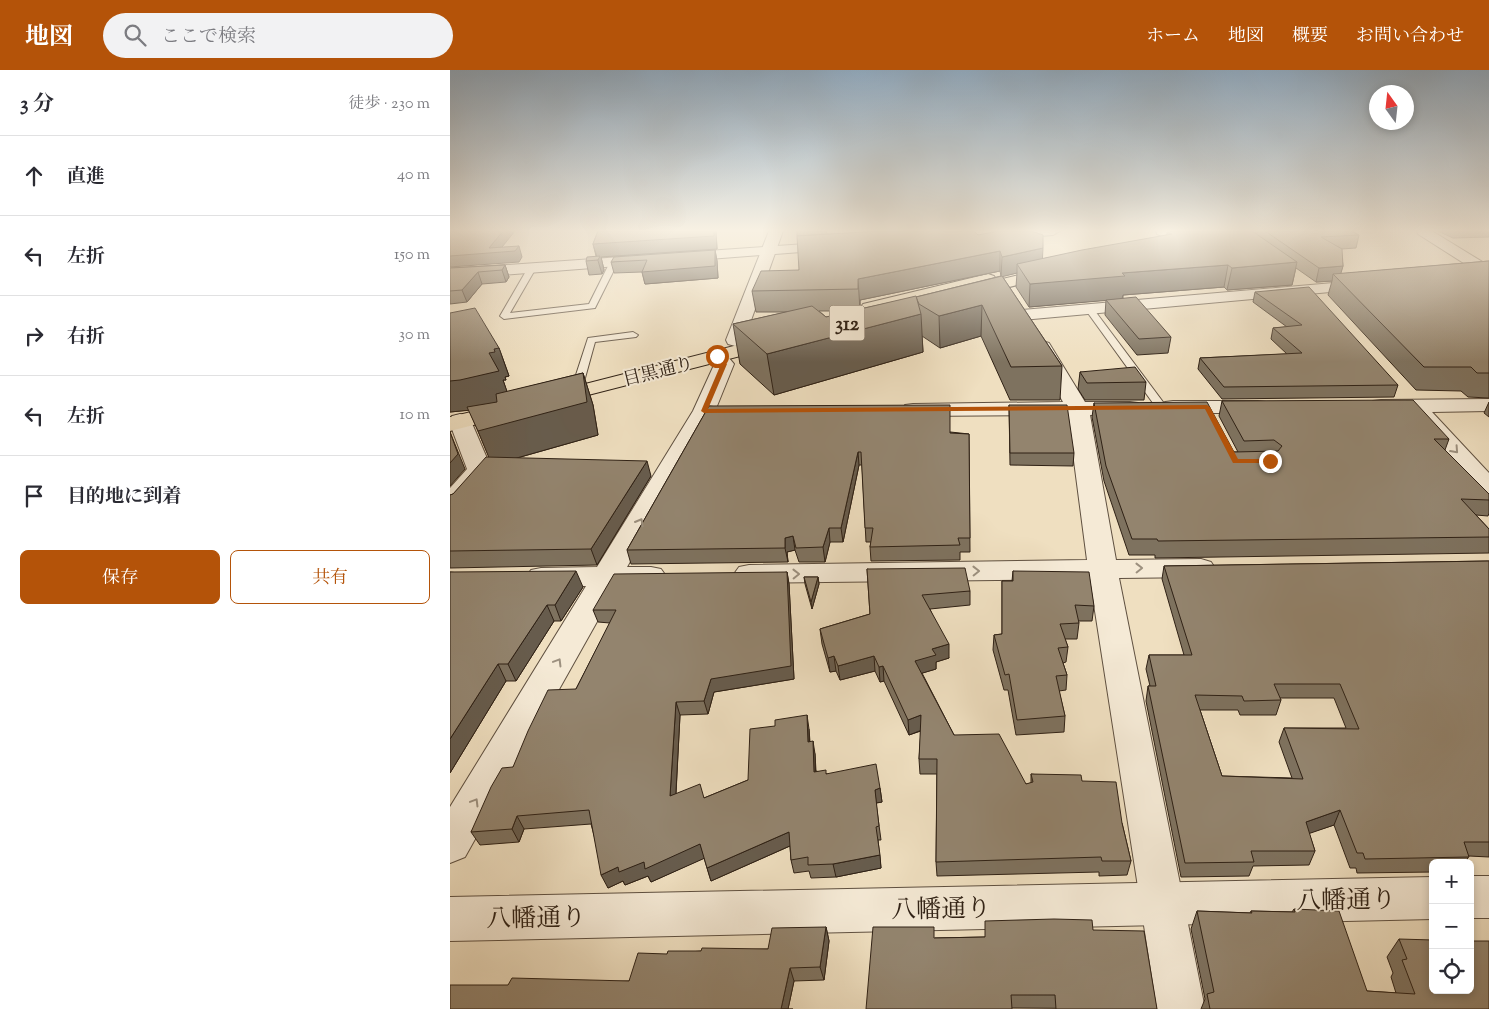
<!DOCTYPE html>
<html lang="ja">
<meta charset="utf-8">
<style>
body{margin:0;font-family:"Sorts Mill Goudy","Noto Serif JP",serif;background:#f2f2f3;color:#2b2b33}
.controls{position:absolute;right:15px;bottom:15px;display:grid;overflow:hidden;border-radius:8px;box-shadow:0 2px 8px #0003}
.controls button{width:45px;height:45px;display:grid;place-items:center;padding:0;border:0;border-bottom:1px solid #e1e1e2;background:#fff;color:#2b2b33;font:25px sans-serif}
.compass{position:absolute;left:919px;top:15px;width:45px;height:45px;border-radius:50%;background:#fff;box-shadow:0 2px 8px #0003;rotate:345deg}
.stop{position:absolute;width:15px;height:15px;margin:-11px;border:4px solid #b45309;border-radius:50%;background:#fff}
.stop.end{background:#b45309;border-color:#fff;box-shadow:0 1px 5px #0008}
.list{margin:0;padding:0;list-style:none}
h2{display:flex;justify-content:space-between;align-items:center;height:65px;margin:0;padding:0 20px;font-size:21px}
h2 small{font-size:16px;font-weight:400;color:#7c7c81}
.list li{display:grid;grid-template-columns:32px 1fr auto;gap:15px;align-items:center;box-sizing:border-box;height:80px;padding:0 20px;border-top:1px solid #e1e1e2}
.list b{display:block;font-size:19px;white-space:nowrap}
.list em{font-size:16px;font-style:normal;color:#7c7c81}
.actions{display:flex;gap:10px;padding:15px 20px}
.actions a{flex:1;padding:11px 0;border:1px solid #b45309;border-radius:8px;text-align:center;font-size:18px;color:#b45309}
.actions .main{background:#b45309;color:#fff}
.icon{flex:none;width:28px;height:28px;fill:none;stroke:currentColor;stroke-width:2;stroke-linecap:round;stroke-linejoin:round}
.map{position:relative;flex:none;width:1039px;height:939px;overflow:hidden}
header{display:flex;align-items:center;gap:30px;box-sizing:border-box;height:70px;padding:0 25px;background:#b45309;color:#fff}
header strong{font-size:24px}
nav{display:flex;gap:28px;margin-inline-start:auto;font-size:18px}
.search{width:350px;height:45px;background:#f2f2f3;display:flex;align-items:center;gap:12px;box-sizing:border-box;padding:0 18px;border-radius:28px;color:#7c7c81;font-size:19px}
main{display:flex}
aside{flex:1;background:#fff}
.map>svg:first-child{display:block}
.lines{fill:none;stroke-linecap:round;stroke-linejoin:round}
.service-casing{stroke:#5f5040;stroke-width:2}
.minor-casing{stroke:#5f5040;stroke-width:2}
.tertiary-casing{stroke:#5f5040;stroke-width:2}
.primary-casing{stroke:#2f2115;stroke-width:2}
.service{fill:#f5ead6;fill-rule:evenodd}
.minor{fill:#f5ead6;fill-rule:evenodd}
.tertiary{fill:#f5ead6;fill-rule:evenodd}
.primary{fill:#efdfc0;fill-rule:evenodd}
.wall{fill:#7e725f;stroke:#2f2115;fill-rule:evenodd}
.shaded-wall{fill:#675c4d;stroke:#2f2115}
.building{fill:#93846e;stroke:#2f2115;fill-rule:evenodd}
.oneway{stroke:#9c907f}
.route{fill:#b45309}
.labels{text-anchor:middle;stroke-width:4;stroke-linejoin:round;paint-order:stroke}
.far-street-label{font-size:18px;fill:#2f2115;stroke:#f5ead6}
.shield{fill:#f5ead6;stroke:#6a5d4f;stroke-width:1}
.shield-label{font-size:20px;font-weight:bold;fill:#2f2115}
.near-street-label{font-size:25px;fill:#2f2115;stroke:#f5ead6}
</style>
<header>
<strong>地図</strong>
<div class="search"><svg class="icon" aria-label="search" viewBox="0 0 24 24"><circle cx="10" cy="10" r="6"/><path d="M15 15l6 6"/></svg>ここで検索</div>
<nav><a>ホーム</a><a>地図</a><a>概要</a><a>お問い合わせ</a></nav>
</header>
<main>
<aside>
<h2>3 分<small>徒歩 · 230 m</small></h2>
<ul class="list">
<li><svg class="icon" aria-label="ahead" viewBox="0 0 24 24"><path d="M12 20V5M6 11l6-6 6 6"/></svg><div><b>直進</b></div><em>40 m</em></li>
<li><svg class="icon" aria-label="left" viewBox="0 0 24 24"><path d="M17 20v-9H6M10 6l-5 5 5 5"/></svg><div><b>左折</b></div><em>150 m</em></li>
<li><svg class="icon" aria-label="right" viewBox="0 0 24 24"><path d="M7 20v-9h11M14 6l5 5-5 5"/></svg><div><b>右折</b></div><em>30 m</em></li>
<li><svg class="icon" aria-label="left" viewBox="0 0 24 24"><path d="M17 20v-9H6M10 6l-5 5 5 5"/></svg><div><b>左折</b></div><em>10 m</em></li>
<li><svg class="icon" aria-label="arrive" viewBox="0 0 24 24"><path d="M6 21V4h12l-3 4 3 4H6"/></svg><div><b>目的地に到着</b></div></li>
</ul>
<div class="actions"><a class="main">保存</a><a>共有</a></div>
</aside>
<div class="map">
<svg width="1039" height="939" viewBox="0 0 1039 939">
<rect width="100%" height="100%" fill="#efdfc0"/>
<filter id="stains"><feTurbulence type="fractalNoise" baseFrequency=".004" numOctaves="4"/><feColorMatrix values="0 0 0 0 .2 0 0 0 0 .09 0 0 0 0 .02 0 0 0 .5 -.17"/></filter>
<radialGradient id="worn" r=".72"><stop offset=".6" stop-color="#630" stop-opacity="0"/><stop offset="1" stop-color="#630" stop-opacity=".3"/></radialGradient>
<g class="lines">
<defs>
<g id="service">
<polygon points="161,190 168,192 145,238 54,249 50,246 79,196 86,198 60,243 139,234"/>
<polygon points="639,236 642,237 716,336 717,338 716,340 708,340 635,239"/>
<polygon points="183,262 188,265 186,267 145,272 135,308 130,311 126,310 125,308 138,268"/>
</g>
<g id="minor">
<polygon points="319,161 333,161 294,270 292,274 285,276 278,274 276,270"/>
<polygon points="706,161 722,161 729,166 722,170 707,164"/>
<polygon points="918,210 924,212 926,215 924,218 572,250 566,249 563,245 566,241 572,240"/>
<polygon points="592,271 599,273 635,332 680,332 688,333 691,338 688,343 680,344 640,345 666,490 751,489 761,492 765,498 761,504 751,507 669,508 755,939 707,939 640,509 299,513 289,511 284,504 289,497 299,495 637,490 618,345 463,346 455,345 452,340 455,335 463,334 613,332 583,277 585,273"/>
<polygon points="267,280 274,282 284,294 265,341 177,497 201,497 211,499 216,506 211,513 201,515 167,516 15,787 0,793 0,737 136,516 91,516 81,514 76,507 81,500 91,498 147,497 243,341 264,295 257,286 260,282"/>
<polygon points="1039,329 1039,341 982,342 1039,403 1039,426 1030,423 965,350 962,345 964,342 931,342 923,341 920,336 923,331 931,330"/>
<polygon points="723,331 808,331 816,332 819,337 816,342 808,343 723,343 715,342 712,337 715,332"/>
<polygon points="10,344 18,346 21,351 42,400 9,438 0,441 0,418 17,399 0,354 2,346"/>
</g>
<g id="tertiary">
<polygon points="551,161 610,161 603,165 547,169 540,165 542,162"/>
<polygon points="967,161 982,161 1039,196 1039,208 1034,206 968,164"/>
<polygon points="385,172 390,173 392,176 390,179 0,209 0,199"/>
<rect x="1020" y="806" width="19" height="42"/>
<polygon points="983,807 983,849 0,871 0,827"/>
</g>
<g id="primary">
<polygon points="602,197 607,199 610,202 607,205 520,227 514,225 512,222 513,220 419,243 413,242 410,238 413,234 538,204 544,206 546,209 544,211"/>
<polygon points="323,266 330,268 332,272 330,276 103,334 96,332 92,328 96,324"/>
<polygon points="59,333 67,334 70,339 67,344 0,361 0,347"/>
</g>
</defs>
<use href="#service" class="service-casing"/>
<use href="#minor" class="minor-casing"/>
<use href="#tertiary" class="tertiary-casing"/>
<use href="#primary" class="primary-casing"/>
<use href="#service" class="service"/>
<use href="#minor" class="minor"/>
<use href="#tertiary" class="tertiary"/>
<use href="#primary" class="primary"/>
</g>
<g class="wall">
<polygon points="148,161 266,161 267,179 151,187 154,200 152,204 139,205 136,191 146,186 143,174"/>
<path d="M806 161H901L909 165 906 178 891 179 893 196 890 204 1039 191V328L1018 327 1011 321 966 320 878 225 882 211 866 212 846 198 842 215 777 220 774 217 673 225V228L721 267 718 283 687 285 655 245 656 230 579 237 566 217 567 203 552 206 612 296 610 330H560L531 266 490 278 472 266 473 282 324 325 290 294 283 254 337 242H306L302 221 349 200 377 164 528 165 592 189 717 165V162L805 163ZM550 201 551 206 466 227 410 239V230ZM369 241H404L376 247Z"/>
<polygon points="988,161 1039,161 1039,167 1003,168"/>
<polygon points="265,180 267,191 268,208 195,214 192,202 164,203 161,192"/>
<polygon points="55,195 59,207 56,212 32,214 17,232 0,234 0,198"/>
<polygon points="805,222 948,315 944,327 772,329 748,299 750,288 837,284 821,269 823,258 837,257 803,232"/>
<polygon points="49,278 59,306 55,307 56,310 53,310 57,322 133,303 143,335 148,365 67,388 201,406 147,495 0,498 0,425 3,424 39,387 19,340 0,342"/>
<polygon points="630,302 696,312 694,330 635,330 628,319"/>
<polygon points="772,331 999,369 995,380 1039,424 1039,443 1038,446 1026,445 1039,459 1039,483 705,488 705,485 679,485 654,411 642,347 644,333 784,382 788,382 769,346"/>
<polygon points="1039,332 1039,347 1034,343"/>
<polygon points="559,335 624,383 623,396 560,395"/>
<polygon points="259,336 519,364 520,482 510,482 510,490 421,491 420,477 421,472 416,472 412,395 409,395 393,472 380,472 375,492 349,492 345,480 337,482 338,492 181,494 177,480"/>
<path d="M1039 491V787L1019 786 1015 793H983V802L907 803 906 798H900L884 755 859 763 865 781 859 795 803 796 799 806 731 807 696 631 698 616H700L696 599 699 585H734L712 509 714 496ZM830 628H884L896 658H834L829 672 842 708 772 706 750 640H788L790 645H826L831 630Z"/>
<polygon points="417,499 520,521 520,535 480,539 499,588 486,592 486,599 472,603 504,665 576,714 581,713 581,704 632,711 672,753 681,791 677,805 649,806 649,802 487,806 486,792 487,704 470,704 469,689 471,661 459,665 434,611 430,612 425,601 390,610 386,601 380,602 372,574 370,559 420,544"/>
<polygon points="563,501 644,536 642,551 628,551 629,553 627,569 615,569 618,577 616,592 613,593 617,605 616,620 609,621 615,646 614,662 566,665 558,620 554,620 543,580 544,565 552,564 552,511 562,511"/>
<polygon points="0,502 133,517 111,551 104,551 66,611 56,611 0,703"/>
<polygon points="337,502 339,514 344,609 264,622 258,644 230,645 226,724 254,728 298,710 359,659 360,672 365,684 366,701 430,718 432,732 426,733 431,770 428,770 431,798 386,807 361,808 359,801 344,803 341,790 340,776 261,811 254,788 201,812 198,806 175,815 173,811 158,818 141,754 74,759 69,772 30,775 21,762 63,697 126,619 160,553 148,552 143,540"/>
<polygon points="354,507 368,507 369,514 362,539 355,514"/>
<polygon points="844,839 917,921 946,923 941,907 943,903 937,887 949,869 1039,939 751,939 755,929 741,859 747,841 800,843 801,841 842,842"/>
<polygon points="376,857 379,871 374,910 344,911 338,939 58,915 179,911 217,884 251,881 318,879"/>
<polygon points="643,860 707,939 562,938 485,868 535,867"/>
</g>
<g class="shaded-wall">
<polygon points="53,161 65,161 48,182 69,176 72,187 69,192 0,197 0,186 39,178"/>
<polygon points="266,161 267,179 151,187 154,200 152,204 143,174"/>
<polygon points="593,178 592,197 567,194 567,203 551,207 552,187"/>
<polygon points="265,180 267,191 268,208 195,214 192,202"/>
<polygon points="550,181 550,201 410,230 410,240 408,209"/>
<polygon points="847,192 842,215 777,220 782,198"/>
<polygon points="55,195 59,207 56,212 52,200"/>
<polygon points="778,195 774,217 673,225 672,229 579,237 580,214 672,203"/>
<polygon points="893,196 889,210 883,204 882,211 866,212 869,198"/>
<polygon points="28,202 32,214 17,232 12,220"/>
<polygon points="532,235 531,266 490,278 489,246"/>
<polygon points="471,244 473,282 324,325 317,284"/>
<polygon points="49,278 59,306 55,307 56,310 53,310 60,330 22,340 0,342 0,311 44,279"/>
<polygon points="133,303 143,335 148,365 42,395 28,361"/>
<polygon points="0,362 15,399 0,416"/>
<polygon points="408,382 409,395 393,472 391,458"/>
<polygon points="197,391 201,406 147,495 141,479"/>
<polygon points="379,458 380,472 375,492 373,477"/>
<polygon points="343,466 345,480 337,482 338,492 335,478 335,468"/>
<polygon points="126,501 133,517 111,551 105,535"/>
<polygon points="337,502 339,514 344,609 264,622 258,644 254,631 261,609"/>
<polygon points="368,507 369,514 362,539 361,532"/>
<polygon points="97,535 104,551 66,611 58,594"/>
<polygon points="499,574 499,588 486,592 486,599 466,605 465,591 482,579"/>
<polygon points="384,586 386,601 380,602 378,588"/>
<polygon points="424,586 425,601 390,610 388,596"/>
<polygon points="48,594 56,611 0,703 0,669"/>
<polygon points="433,596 434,611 430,612 429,597"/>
<polygon points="226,632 230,645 225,740 220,726"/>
<polygon points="357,645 359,659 360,685 358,672"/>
<polygon points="471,645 472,660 459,665 458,650"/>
<polygon points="363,671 365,684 366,715 364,702"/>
<polygon points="430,718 432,732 426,733 425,720"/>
<polygon points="890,740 884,755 849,767 856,752"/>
<polygon points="67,746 74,759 69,772 62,759"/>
<polygon points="339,762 342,775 261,811 257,798"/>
<polygon points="250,774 255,788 201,812 198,806 175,815 173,811 158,818 151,805 168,797 194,792"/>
<polygon points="430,785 431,798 386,807 383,794"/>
<polygon points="376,857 379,871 374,910 370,897"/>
<polygon points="340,898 344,911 338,939 331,939"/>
</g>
<g class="building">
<polygon points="4,161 53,161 39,178 69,176 65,181 0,186 0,162"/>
<polygon points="148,161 264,161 264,166 143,174"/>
<polygon points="347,161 376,161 377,164 347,166"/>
<polygon points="430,161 524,161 528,165 548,161 581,161 593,165 593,178 552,187 550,181 408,209 408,219 302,221 311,201 349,200 347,166"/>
<polygon points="724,161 802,161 847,192 782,198 778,195 672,203 675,206 580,214 567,194 632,180 722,164 717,162"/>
<polygon points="815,161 901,161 909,165 871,167 892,179 893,196 869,198"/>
<polygon points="265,180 265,196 192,202 197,190 161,192 164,187"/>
<polygon points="150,186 148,190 136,191 137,187"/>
<polygon points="1039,191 1039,303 1027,303 1021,297 974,297 883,204"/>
<polygon points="55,195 52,200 28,202 12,220 0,221 0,198"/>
<polygon points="552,206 612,296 561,297 532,235 489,246 469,234 466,227"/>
<polygon points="859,217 948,315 774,317 750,288 852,283 823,258 852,255 805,222"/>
<polygon points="466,226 471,244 317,284 283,254 362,236 376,247"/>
<polygon points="686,227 721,267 689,269 656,230"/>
<polygon points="25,238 49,278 44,279 45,282 39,283 49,301 10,310 0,311 0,243"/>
<polygon points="685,297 696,312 637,313 630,302"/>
<polygon points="133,303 137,332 28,361 17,337 47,332 46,324"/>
<polygon points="963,330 999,369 984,369 1039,424 1039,430 1011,429 1039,459 1039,467 708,471 707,469 682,469 656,396 644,333 757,332 784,382 828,381 832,376 824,370 794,371 772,331"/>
<polygon points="500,335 500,363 519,364 520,468 508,468 510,475 420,477 423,458 415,458 411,382 408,382 391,458 379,458 373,477 346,478 343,466 335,468 335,478 177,480 259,336"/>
<polygon points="559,335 617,335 624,383 560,383"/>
<polygon points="0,362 8,384 0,393"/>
<polygon points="36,387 197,391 141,479 0,481 0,425 3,424"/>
<path d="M1039 491V772H1014L1019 787 915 789 913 783H907L890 740 856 752 865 781H801L804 792 735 793 698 616H706L699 585H742L714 496ZM824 614H890L909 659 834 658 853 709 772 706 745 625 792 626 794 631 831 630Z"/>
<polygon points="515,498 520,521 472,525 499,574 482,579 486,585 465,591 504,665 549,664 576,714 583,712 581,704 631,705 632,711 666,712 672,753 681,791 652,791 651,787 486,792 487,689 469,689 471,645 458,650 433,596 429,597 424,586 388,596 384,586 378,588 370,559 420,544 417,499"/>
<polygon points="126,501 105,535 97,535 58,594 48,594 0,669 0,502"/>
<polygon points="563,501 639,502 644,536 625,535 629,553 610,554 618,577 608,578 617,605 606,606 615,646 567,650 559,604 555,605 544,565 552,564 552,511 563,511"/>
<polygon points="337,502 341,596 261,609 254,631 226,632 220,726 250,714 254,728 298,710 300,659 325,656 325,650 357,645 358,672 363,671 364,702 376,700 376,704 426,694 430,718 425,720 429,756 426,757 430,785 383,794 358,795 358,787 341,790 339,762 257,798 250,774 195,799 194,792 169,802 168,797 151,805 139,740 67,746 62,759 21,762 41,717 52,698 63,697 78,661 98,620 126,619 166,540 143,540 164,504"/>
<polygon points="354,507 368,507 361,532"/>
<polygon points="844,839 889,841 917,921 965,924 952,890 957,889 949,869 983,870 983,920 1020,920 1020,871 1039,871 1039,939 760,939 757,924 764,922 747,841 802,843 801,841 845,842"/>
<polygon points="604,849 642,850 643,860 694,861 707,939 606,939 605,925 561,925 562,939 416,939 423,857 484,857 484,868 535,867 535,851"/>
<polygon points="376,857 370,897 340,898 331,939 343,939 0,939 0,915 58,915 62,908 179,911 188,883 217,884 218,881 251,881 252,878 318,879 322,858"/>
</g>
<defs><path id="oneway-chevron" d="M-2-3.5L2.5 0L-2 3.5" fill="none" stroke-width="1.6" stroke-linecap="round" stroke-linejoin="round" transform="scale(1.25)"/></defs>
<g class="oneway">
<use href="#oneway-chevron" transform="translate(1005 380) rotate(48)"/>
<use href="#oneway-chevron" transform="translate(190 452) rotate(-60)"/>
<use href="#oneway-chevron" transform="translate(689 498) rotate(-1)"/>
<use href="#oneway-chevron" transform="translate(526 501) rotate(-1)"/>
<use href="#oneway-chevron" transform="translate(346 504) rotate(-1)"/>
<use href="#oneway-chevron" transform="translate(108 592) rotate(-59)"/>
<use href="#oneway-chevron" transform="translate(25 732) rotate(-59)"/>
</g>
<linearGradient id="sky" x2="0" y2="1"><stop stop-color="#91abc1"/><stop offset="0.55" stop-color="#f8f1e3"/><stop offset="1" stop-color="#f8f1e3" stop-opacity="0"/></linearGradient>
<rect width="1039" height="292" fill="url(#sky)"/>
<polygon class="route" points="267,284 277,294 258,339 757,335 760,337 788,389 820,389 823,391 820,393 783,393 755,339 254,343 251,341 271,294 264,286"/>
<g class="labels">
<g class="far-street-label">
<text transform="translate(208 301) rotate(-14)" y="6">目黒通り</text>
</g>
<rect class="shield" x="379.5" y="235.5" width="35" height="35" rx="4"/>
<g class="shield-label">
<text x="397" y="260">312</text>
</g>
<g class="near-street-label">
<text transform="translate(896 829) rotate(-1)" y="9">八幡通り</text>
<text transform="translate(491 838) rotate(-1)" y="9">八幡通り</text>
<text transform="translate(86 847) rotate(-1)" y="9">八幡通り</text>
</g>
</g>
<rect width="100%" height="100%" filter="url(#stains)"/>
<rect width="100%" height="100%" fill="url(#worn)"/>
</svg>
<div class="controls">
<button>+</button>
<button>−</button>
<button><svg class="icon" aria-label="locate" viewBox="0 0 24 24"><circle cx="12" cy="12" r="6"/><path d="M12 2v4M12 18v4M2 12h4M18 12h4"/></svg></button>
</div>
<svg class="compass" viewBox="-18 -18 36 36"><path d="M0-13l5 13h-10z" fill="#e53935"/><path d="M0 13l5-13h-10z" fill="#7c7c81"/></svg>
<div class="stop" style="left:267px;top:286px"></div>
<div class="stop end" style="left:820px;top:391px"></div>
</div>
</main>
